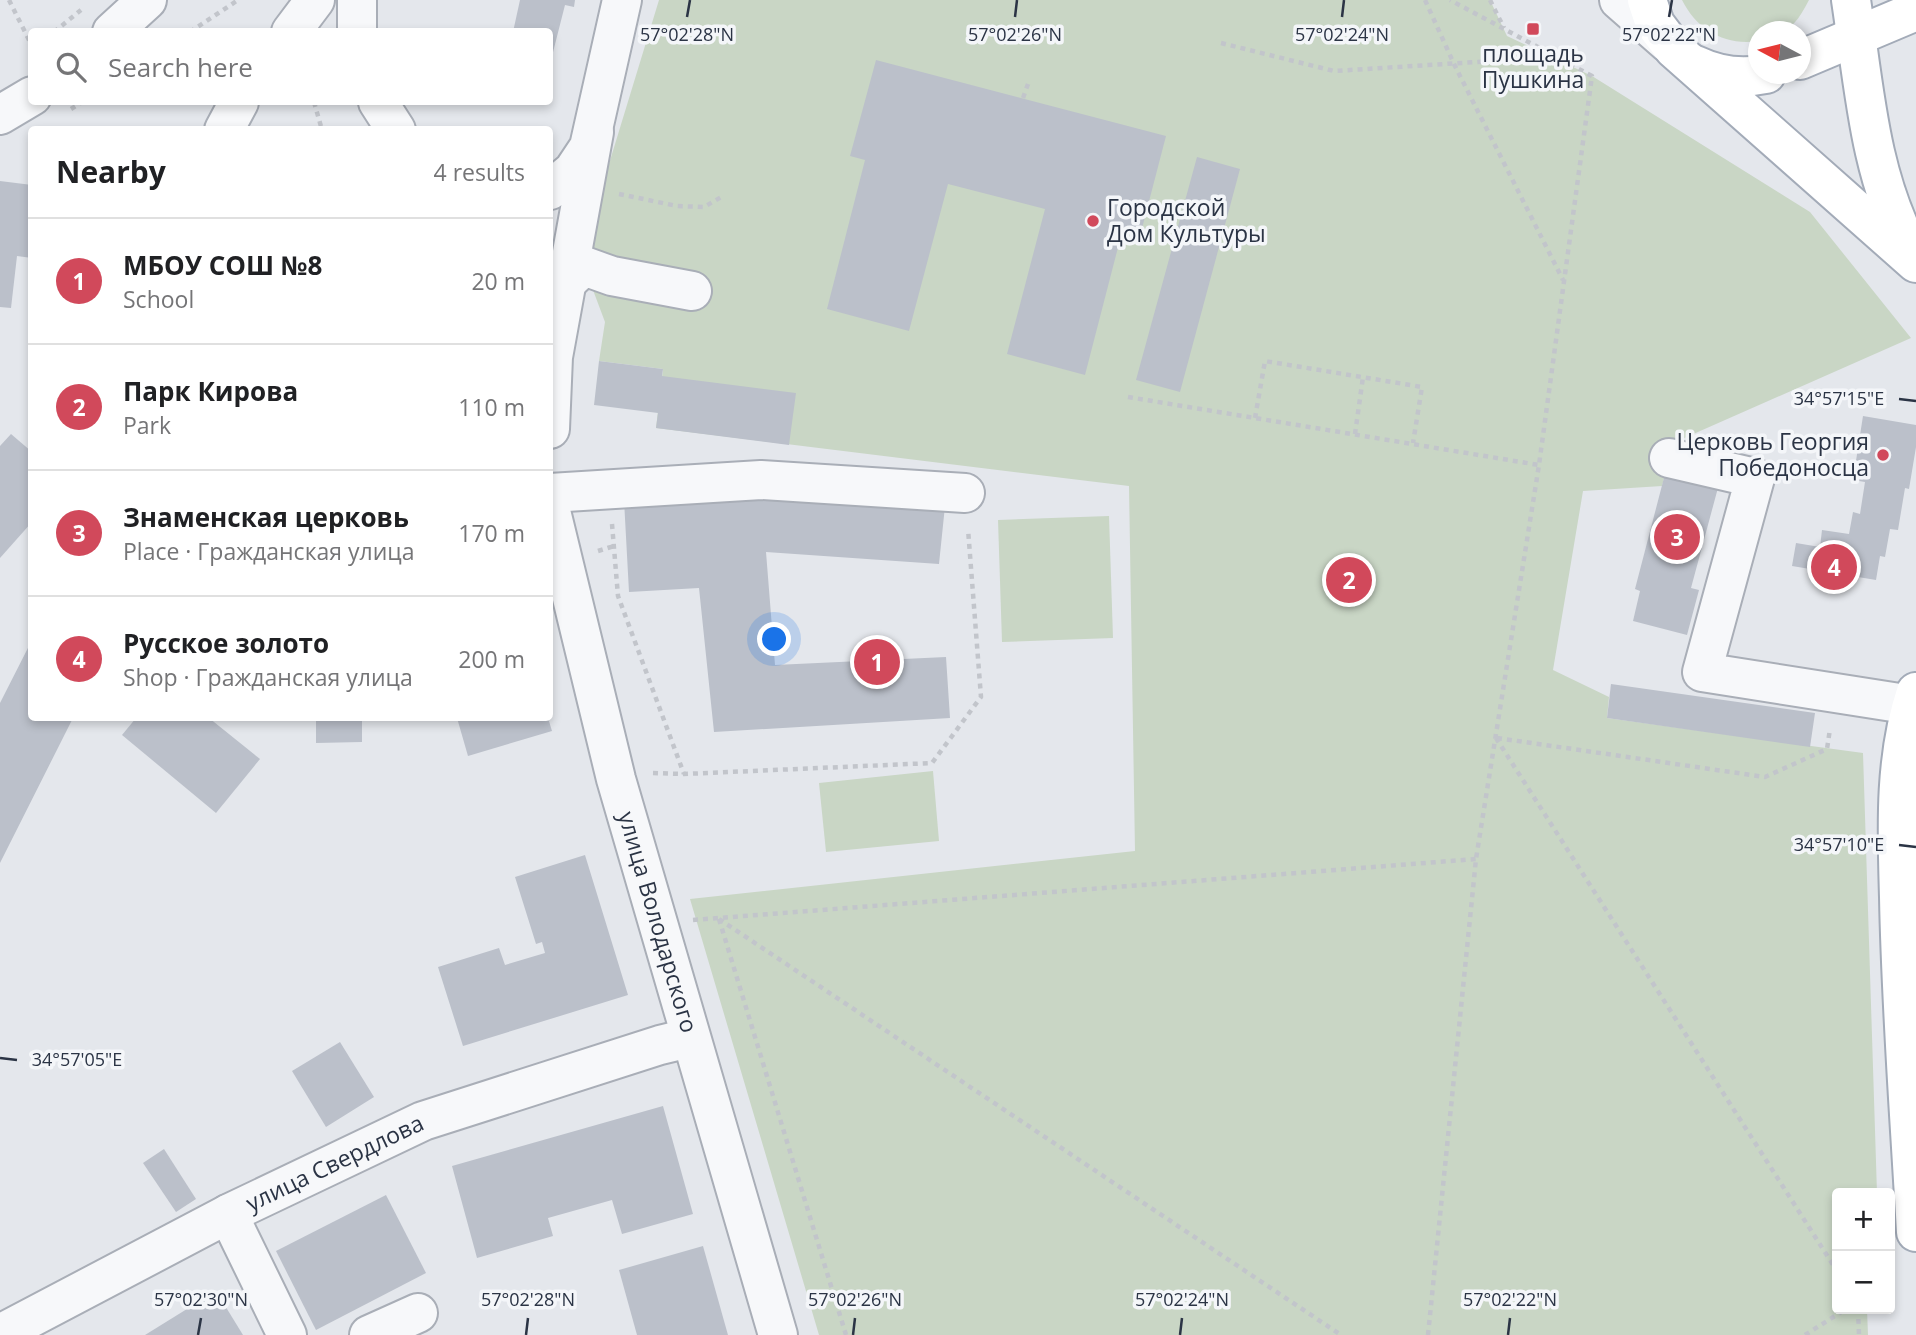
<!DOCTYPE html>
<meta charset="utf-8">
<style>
body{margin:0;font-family:"Open Sans",sans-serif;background:#f6f6f6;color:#202124}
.controls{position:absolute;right:21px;bottom:21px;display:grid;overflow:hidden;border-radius:7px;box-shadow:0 4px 10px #0003}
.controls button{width:63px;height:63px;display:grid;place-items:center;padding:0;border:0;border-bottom:2px solid #e0e0e0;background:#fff;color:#202124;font:35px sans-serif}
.compass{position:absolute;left:1748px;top:21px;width:63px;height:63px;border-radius:50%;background:#fff;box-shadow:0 4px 10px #0003;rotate:277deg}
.you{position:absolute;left:775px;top:640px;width:24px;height:24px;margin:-18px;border:5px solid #fff;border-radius:50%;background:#1a73e8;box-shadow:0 0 0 10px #1a73e833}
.badge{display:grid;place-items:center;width:46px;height:46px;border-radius:50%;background:#d1495b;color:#fff;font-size:23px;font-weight:700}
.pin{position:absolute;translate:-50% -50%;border:4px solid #fff;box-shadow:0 2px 7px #0006}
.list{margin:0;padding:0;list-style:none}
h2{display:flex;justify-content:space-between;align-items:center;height:91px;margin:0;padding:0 28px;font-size:30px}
h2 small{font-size:23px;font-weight:400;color:#757577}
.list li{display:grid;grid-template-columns:46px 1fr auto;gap:21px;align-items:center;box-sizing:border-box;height:126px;padding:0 28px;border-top:2px solid #e0e0e0}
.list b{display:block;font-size:26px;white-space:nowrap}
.list p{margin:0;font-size:23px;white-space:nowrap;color:#757577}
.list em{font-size:23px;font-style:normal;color:#757577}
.icon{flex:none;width:38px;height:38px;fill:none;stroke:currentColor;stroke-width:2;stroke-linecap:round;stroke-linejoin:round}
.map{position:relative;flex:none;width:1916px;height:1335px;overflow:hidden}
.search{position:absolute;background:#fff;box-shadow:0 4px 10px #0003;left:28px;top:28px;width:525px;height:77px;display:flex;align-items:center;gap:18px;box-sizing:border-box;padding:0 24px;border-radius:7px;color:#757577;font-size:26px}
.panel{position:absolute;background:#fff;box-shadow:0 4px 10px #0003;left:28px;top:126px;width:525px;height:595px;border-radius:7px}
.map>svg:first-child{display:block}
.green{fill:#c9d6c5}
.building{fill:#bbc0ca}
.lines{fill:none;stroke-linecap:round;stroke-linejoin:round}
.minor-casing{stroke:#a9aeb7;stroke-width:42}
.major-casing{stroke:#a3abb8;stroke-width:42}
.path{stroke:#c2c5cb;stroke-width:4.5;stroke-dasharray:5 5;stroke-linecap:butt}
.minor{stroke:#f7f8fa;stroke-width:38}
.major{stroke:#fff;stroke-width:38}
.ticks{fill:none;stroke:#2b3445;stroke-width:2.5}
.poi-dot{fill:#d1495b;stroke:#f4f6f9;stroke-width:2.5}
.labels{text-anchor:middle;stroke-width:7;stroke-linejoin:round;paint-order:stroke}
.poi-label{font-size:23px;fill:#2b3445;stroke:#f4f6f9}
.street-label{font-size:23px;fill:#2b3445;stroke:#f4f6f9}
.ticks-label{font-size:18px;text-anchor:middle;fill:#2b3445;stroke:#f4f6f9;stroke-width:7;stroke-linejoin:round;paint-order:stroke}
</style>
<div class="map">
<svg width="1916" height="1335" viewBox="0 0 1916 1335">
<rect width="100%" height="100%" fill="#e4e7ec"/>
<g class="green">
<polygon points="659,0 1490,0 1507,36 1592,76 1810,212 1911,338 1673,443 1662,486 1583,491 1553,670 1609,697 1607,718 1863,753 1877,1193 1837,1193 1837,1309 1867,1309 1868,1335 819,1335 690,899 1135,851 1129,486 656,428 663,369 599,361 605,322 584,266 601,190"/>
<path d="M1682 0H1809C1794 28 1790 32 1758 32V41C1725 46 1697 30 1682 0Z"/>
<polygon points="1109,516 1113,638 1002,642 998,520"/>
<polygon points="933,771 939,841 826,852 819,783"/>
</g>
<g class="building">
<polygon points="520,0 575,0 574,7 565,5 550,64 550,32 513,32"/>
<polygon points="876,60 1166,136 1140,236 1122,232 1085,375 1007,354 1045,209 948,184 909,331 827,309 865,160 850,156"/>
<polygon points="1197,157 1240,169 1180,392 1136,380"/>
<polygon points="0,181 32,185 32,258 17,256 11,308 0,307"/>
<polygon points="599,361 663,369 662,376 796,393 789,445 656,428 658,413 594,405"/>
<polygon points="1863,416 1916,425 1916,447 1909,489 1905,488 1898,530 1890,529 1885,557 1880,556 1876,580 1792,566 1796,543 1820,547 1822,530 1849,534 1853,512 1860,514 1865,482 1853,480"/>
<polygon points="11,434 32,452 32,522 0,558 0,446"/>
<polygon points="1666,470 1719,484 1691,588 1699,590 1687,635 1633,621 1640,591 1635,589"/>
<polygon points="764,494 945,506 939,564 766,552 775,665 946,657 950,718 714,732 699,588 629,592 624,500"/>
<polygon points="32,640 32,718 73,718 0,863 0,703"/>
<polygon points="1611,684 1815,713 1810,747 1607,718"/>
<polygon points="136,718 209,718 260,759 216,813 122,735"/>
<polygon points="316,718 362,718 362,742 316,743"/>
<polygon points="457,718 548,718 552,731 468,756"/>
<polygon points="585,855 628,995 463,1046 438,967 499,948 505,965 545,953 542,942 536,944 515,877"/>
<polygon points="340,1042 374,1097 326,1127 292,1071"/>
<polygon points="663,1106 693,1214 622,1234 612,1200 548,1218 553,1236 477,1258 452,1166"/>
<polygon points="164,1149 196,1199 176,1212 143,1163"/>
<polygon points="386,1195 426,1273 316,1330 276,1251"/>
<polygon points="703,1246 728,1335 637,1335 619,1270"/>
<polygon points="216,1291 243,1335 145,1335"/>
</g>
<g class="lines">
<defs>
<g id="minor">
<polyline points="357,0 357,32"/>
<polyline points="1619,0 1668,43"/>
<polyline points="112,32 147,0"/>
<polyline points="291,32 315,0"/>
<polyline points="378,102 396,130"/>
<polyline points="0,115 32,96"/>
<polyline points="224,130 239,102"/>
<polyline points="550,190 573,171 589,147 622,0"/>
<polyline points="568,281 584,266 612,276 692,291"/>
<polyline points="550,429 553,357 594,132"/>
<polyline points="1669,458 1755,478 1702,672 1912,705"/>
<polyline points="550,493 761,480 965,493"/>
<path id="s1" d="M550 507 616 779 778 1335"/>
<polyline points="228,1214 287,1335"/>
<path id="s2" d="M0 1334 228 1214 423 1121 660 1045 689 1038"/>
<polyline points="369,1335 418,1313"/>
</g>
<g id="major">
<polyline points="1647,0 1655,24 1674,49 1916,263"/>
<path d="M1851 0C1864 85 1869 175 1911 251"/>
<polyline points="1800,60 1916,11"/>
<path d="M1695 65C1718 76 1742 79 1766 74"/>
<path d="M1916 692C1894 758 1897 829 1899 897 1901 1009 1910 1121 1916 1232"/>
</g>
</defs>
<use href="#minor" class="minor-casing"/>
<use href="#major" class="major-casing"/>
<g class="path">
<polyline points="9,0 32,46"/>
<polyline points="1425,0 1454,64 1563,280"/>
<polyline points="1490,0 1504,28"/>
<polyline points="54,32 81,10"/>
<polyline points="190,32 238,0"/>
<polyline points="1221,43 1334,71 1556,57"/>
<polyline points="1023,98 1028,84"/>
<polyline points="314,102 322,130"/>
<polyline points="71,109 82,102"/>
<polyline points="619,194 677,206 704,207 723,196"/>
<polyline points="1128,397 1539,465"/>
<polyline points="1255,418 1265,361 1422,387 1413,443"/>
<polyline points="1355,434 1363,377"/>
<polyline points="612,524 618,596 684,774"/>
<polyline points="598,551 614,546"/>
<polyline points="1496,738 1837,1271"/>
<polyline points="1497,738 1765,777 1827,749 1830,729"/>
<polyline points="653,773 684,774 932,763 981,697 968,529"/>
<polyline points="719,919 1341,1335"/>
<polyline points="719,919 846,1335"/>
<polyline points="693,920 1476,859"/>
<polyline points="1890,1279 1890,1259"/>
<polyline points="1858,1309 1859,1335"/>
<polyline points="1428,1335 1476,859 1539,465 1592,76 1450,0"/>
<polyline points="1805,1335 1846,1309"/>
</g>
<use href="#minor" class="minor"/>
<use href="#major" class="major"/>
</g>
<path class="ticks" d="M687 17 690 0M1015 17 1017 0M1342 17 1344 0M1669 17 1672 0M1899 399 1916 401M1899 845 1916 847M0 1058 17 1060M198 1335 201 1318M526 1335 528 1318M853 1335 855 1318M1180 1335 1182 1318M1508 1335 1510 1318"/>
<g class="poi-dot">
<rect x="1526" y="22" width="14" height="14" rx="3.5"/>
<circle cx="1093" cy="221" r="7"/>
<circle cx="1883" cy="455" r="7"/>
</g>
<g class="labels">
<g class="poi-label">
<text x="1533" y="62">площадь<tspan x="1533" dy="26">Пушкина</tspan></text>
<text x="1107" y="216" text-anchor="start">Городской<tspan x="1107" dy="26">Дом Культуры</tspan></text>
<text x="1869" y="450" text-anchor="end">Церковь Георгия<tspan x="1869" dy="26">Победоносца</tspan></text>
</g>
<g class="street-label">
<text dy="8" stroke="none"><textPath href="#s1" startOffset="429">улица Володарского</textPath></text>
<text dy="8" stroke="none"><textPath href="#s2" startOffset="376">улица Свердлова</textPath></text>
</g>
</g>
<g class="ticks-label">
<text x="687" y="41">57°02'28"N</text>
<text x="1015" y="41">57°02'26"N</text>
<text x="1342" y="41">57°02'24"N</text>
<text x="1669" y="41">57°02'22"N</text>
<text x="1839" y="405">34°57'15"E</text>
<text x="1839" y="851">34°57'10"E</text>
<text x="77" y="1066">34°57'05"E</text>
<text x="201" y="1306">57°02'30"N</text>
<text x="528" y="1306">57°02'28"N</text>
<text x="855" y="1306">57°02'26"N</text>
<text x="1182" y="1306">57°02'24"N</text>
<text x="1510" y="1306">57°02'22"N</text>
</g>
</svg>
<div class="controls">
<button>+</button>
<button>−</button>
</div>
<svg class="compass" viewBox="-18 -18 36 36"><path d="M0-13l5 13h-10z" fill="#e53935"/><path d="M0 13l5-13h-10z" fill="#757577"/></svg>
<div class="you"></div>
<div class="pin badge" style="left:877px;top:662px">1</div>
<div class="pin badge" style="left:1349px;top:580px">2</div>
<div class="pin badge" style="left:1677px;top:537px">3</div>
<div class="pin badge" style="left:1834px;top:567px">4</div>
<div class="search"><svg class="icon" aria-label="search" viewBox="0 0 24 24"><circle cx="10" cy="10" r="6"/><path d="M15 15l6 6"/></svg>Search here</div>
<section class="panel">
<h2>Nearby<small>4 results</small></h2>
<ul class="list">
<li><span class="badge">1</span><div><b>МБОУ СОШ №8</b><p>School</p></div><em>20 m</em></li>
<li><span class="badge">2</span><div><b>Парк Кирова</b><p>Park</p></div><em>110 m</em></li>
<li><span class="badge">3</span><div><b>Знаменская церковь</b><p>Place · Гражданская улица</p></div><em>170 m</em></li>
<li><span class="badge">4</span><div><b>Русское золото</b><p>Shop · Гражданская улица</p></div><em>200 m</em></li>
</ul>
</section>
</div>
